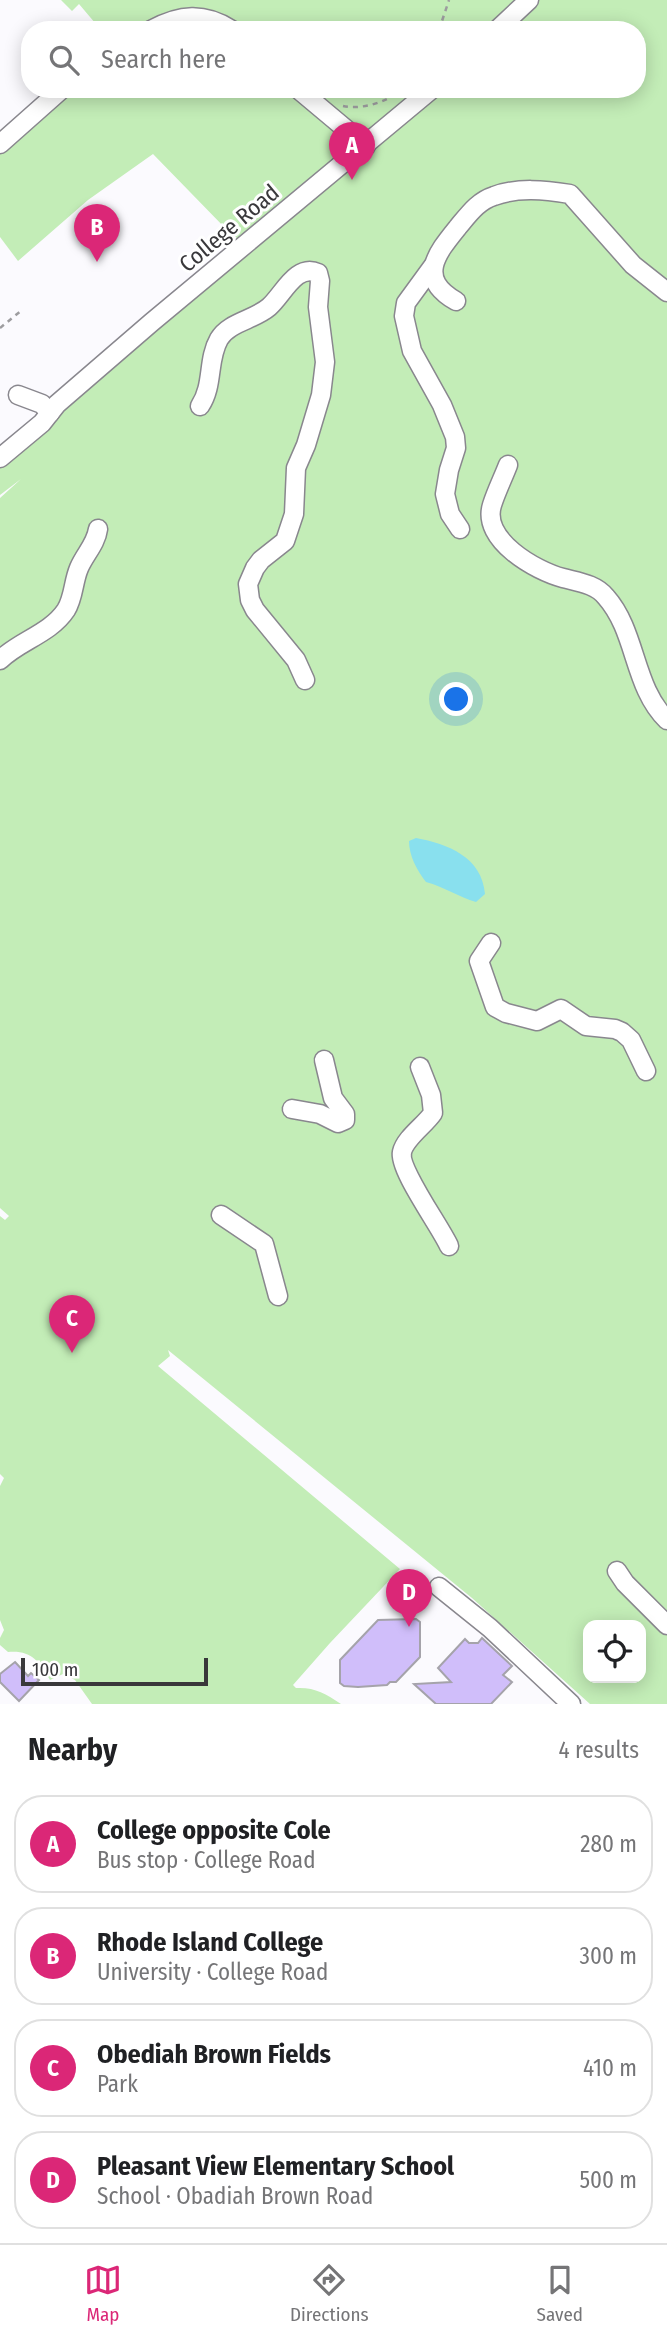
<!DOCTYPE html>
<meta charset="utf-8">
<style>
body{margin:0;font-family:"Fira Sans Condensed",sans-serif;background:#f6f6f6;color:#202124}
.controls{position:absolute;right:21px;bottom:21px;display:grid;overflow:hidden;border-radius:14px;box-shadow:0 4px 18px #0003}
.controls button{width:63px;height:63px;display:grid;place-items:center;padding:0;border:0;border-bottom:2px solid #e0e0e0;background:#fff;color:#202124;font:35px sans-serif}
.scale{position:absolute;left:21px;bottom:18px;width:187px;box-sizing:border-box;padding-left:7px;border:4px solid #39383b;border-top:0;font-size:19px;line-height:24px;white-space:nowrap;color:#39383b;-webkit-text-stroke:5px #fff;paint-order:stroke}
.you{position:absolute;left:457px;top:700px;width:24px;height:24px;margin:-18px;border:5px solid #fff;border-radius:50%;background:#1a73e8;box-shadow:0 0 0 10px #1a73e833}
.badge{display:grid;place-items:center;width:46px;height:46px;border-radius:50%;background:#db2777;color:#fff;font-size:23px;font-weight:700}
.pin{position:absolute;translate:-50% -58px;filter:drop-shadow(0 2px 4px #0008)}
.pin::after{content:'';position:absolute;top:37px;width:24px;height:21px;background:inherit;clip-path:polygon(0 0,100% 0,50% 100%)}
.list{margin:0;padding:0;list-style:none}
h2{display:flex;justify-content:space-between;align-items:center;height:91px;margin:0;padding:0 28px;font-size:30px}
h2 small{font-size:23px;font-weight:400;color:#757577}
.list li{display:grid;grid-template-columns:46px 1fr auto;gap:21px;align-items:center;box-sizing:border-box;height:98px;margin:0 14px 14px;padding:0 14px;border:2px solid #e0e0e0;border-radius:28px}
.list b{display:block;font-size:26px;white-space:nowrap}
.list p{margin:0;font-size:23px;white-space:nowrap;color:#757577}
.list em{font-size:23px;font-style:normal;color:#757577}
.icon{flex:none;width:38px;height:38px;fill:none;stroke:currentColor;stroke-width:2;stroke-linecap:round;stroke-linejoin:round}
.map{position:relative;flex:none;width:667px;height:1704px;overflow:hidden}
.search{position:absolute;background:#fff;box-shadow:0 4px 18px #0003;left:21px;right:21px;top:21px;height:77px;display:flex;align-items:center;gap:18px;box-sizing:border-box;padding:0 24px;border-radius:28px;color:#757577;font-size:26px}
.sheet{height:539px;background:#fff}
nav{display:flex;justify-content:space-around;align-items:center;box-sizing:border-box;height:98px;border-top:2px solid #e0e0e0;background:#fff;font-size:19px;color:#757577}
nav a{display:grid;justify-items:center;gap:4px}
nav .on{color:#db2777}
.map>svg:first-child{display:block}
.green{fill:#c3edb7;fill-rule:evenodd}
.water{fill:#89e0ee}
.building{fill:#d0befa;stroke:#a5a3aa;stroke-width:2}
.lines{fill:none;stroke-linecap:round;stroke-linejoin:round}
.minor-casing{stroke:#89878e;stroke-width:21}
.path{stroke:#9d9c9f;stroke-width:2.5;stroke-dasharray:5 5;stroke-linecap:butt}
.minor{stroke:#fff;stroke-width:18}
.labels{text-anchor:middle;stroke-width:6;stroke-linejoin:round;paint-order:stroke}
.street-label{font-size:23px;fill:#39383b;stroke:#fff}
</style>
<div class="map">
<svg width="667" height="1704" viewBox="0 0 667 1704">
<rect width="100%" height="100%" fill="#fbfafe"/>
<path class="green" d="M61 0H667V1704H590L472 1598 168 1350 170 1356 158 1366 400 1569 330 1643 293 1685 296 1688C314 1687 325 1693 341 1704H92L75 1680 63 1674 50 1680C39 1661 31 1650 8 1652L0 1645V1638L4 1630 0 1620V1486L4 1478 0 1474V1216L5 1220 9 1216 0 1208V498L21 479 0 495V460L248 247 227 230 153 154 88 200 18 261 0 237V143L61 89H637V30H101L79 4 72 11ZM588 1625H641V1678H588Z"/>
<path class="water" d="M416 838C448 844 482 857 485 894L476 902C459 897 444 887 426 882 417 870 409 856 409 841Z"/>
<g class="building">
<polygon points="416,1619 420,1622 420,1657 396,1682 390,1682 387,1685 358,1687 344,1686 340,1683 340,1660 378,1620"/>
<polygon points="482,1638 512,1666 503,1675 512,1682 491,1704 436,1704 414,1684 451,1682 438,1668 465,1639 469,1643 478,1643"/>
<polygon points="15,1662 28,1676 31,1673 39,1680 19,1701 0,1682 0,1674"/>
</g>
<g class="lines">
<defs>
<g id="minor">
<path d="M151 30C180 14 204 12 232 30"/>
<polyline points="497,30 529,0"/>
<polyline points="298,89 366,146"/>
<polyline points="0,144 62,89"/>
<polyline points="433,266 406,303 404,316 412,351 442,405 455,437 456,448 449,470 445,494 450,514 460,529"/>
<path d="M456 301C416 278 437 253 458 227 469 214 478 201 494 196 518 187 545 190 570 194L633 265 667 292"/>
<polyline points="18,395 42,404 50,413"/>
<path d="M200 406C214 385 207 360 219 339 229 322 254 320 269 307 283 295 296 263 318 273L320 281 318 307 325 362 321 395 306 445 296 468 294 514 285 541 261 560 255 568 248 584 250 600 255 610 296 660 305 680"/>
<polyline points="0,458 42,423 57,404 152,322 432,89"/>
<path d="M508 465C503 478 496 492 492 505 481 540 536 571 563 578 578 582 596 584 606 597 637 632 633 687 667 720"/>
<path d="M0 660C19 641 50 634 66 610 74 597 73 582 79 568 85 554 96 544 98 529"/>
<polyline points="491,943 479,961 495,1007 506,1013 537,1021 561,1009 586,1026 615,1029 622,1032 631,1040 646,1071"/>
<path d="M420 1067 431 1095 433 1113C425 1125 405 1138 402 1152 398 1169 440 1226 449 1246"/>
<polyline points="292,1109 320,1114 338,1123 345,1120 345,1114 333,1098 324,1060"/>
<polyline points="221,1215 264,1244 278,1296"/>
<polyline points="617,1571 625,1583 667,1625"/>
<polyline points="439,1587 490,1628 571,1704"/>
</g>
</defs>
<use href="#minor" class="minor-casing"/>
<g class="path">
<polyline points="439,30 449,0"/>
<path d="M343 106C362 110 388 102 402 89"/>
<polyline points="0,328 22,310"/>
</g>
<use href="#minor" class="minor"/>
</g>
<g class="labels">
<g class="street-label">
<text transform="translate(229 228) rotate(-40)" y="8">College Road</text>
</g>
</g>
</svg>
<div class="controls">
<button><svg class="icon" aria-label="locate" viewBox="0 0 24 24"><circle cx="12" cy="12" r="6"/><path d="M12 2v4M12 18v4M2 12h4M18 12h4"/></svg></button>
</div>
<div class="scale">100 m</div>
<div class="you"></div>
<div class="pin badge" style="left:352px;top:180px">A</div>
<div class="pin badge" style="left:97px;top:262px">B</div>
<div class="pin badge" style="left:72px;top:1353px">C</div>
<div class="pin badge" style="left:409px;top:1627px">D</div>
<div class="search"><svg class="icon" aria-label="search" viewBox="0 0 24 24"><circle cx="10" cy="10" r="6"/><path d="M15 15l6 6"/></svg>Search here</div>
</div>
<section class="sheet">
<h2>Nearby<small>4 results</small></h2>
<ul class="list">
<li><span class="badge">A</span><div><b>College opposite Cole</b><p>Bus stop · College Road</p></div><em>280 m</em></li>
<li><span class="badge">B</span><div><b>Rhode Island College</b><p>University · College Road</p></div><em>300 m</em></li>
<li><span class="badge">C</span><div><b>Obediah Brown Fields</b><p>Park</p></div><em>410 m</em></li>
<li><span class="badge">D</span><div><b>Pleasant View Elementary School</b><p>School · Obadiah Brown Road</p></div><em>500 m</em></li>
</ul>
</section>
<nav>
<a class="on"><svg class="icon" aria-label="map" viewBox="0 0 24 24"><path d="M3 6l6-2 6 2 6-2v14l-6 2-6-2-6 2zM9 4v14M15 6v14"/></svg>Map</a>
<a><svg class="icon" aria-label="directions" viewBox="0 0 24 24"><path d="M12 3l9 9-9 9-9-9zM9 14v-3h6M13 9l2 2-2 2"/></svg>Directions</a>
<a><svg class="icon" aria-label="saved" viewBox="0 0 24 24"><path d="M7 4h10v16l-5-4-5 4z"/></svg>Saved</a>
</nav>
